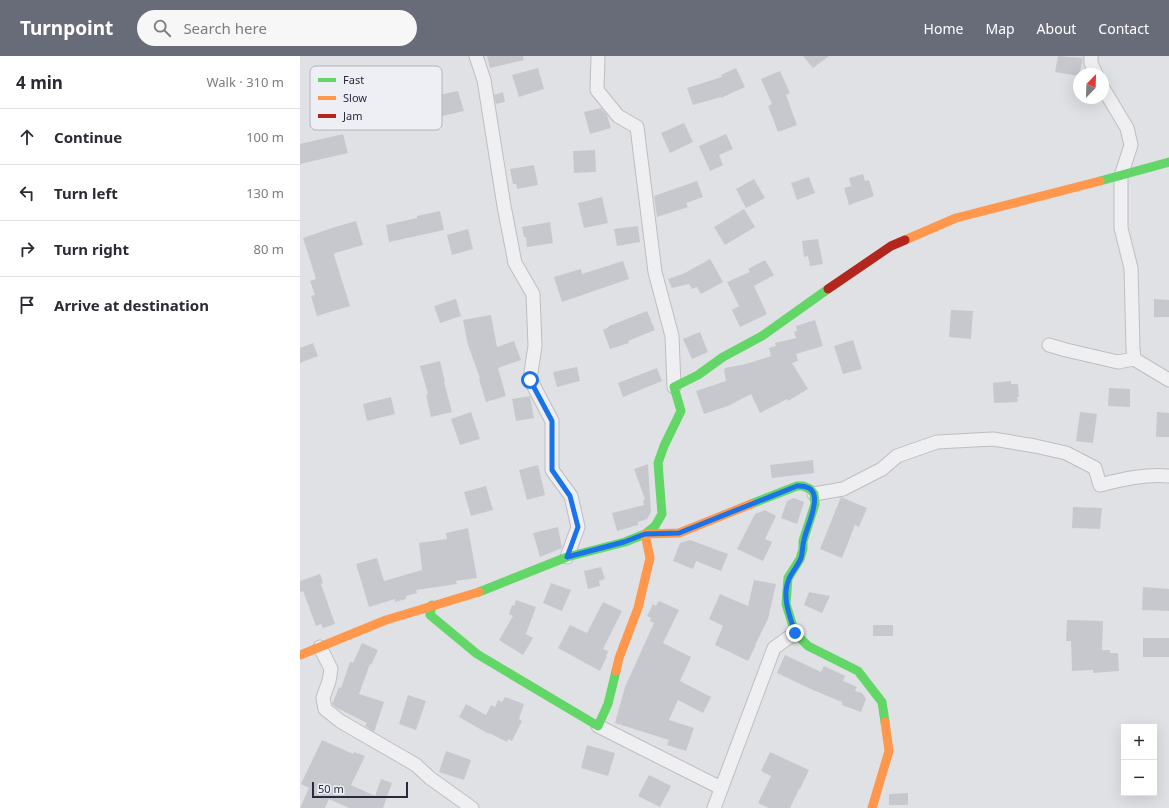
<!DOCTYPE html>
<meta charset="utf-8">
<style>
body{margin:0;font-family:"Noto Sans",sans-serif;background:#f7f7f7;color:#2b2b33}
.controls{position:absolute;right:12px;bottom:12px;display:grid;overflow:hidden;border-radius:0px;box-shadow:0 4px 16px #0002}
.controls button{width:36px;height:36px;display:grid;place-items:center;padding:0;border:0;border-bottom:1px solid #e1e1e2;background:#fff;color:#2b2b33;font:20px sans-serif}
.compass{position:absolute;left:773px;top:12px;width:36px;height:36px;border-radius:50%;background:#fff;box-shadow:0 4px 16px #0002;rotate:23deg}
.scale{position:absolute;left:12px;bottom:10px;width:96px;box-sizing:border-box;padding-left:4px;border:2px solid #272b3e;border-top:0;font-size:11px;line-height:14px;white-space:nowrap;color:#272b3e;-webkit-text-stroke:3px #edeff5;paint-order:stroke}
.stop{position:absolute;width:12px;height:12px;margin:-9px;border:3px solid #1a73e8;border-radius:50%;background:#fff}
.stop.end{background:#1a73e8;border-color:#fff;box-shadow:0 1px 4px #0008}
.list{margin:0;padding:0;list-style:none}
h2{display:flex;justify-content:space-between;align-items:center;height:52px;margin:0;padding:0 16px;font-size:17px}
h2 small{font-size:13px;font-weight:400;color:#7c7c81}
.list li{display:grid;grid-template-columns:26px 1fr auto;gap:12px;align-items:center;box-sizing:border-box;height:56px;padding:0 16px;border-top:1px solid #e1e1e2}
.list b{display:block;font-size:15px;white-space:nowrap}
.list em{font-size:13px;font-style:normal;color:#7c7c81}
.icon{flex:none;width:22px;height:22px;fill:none;stroke:currentColor;stroke-width:2;stroke-linecap:round;stroke-linejoin:round}
.map{position:relative;flex:none;width:869px;height:752px;overflow:hidden}
header{display:flex;align-items:center;gap:24px;box-sizing:border-box;height:56px;padding:0 20px;background:#686b78;color:#fff}
header strong{font-size:19px}
nav{display:flex;gap:22px;margin-inline-start:auto;font-size:14px}
.search{width:280px;height:36px;background:#f7f7f7;display:flex;align-items:center;gap:10px;box-sizing:border-box;padding:0 14px;border-radius:22px;color:#7c7c81;font-size:15px}
main{display:flex}
aside{flex:1;background:#fff}
.map>svg:first-child{display:block}
.building{fill:#c7c8cd}
.lines{fill:none;stroke-linecap:round;stroke-linejoin:round}
.street-casing{stroke:#bdbec2;stroke-width:15}
.street{stroke:#efeff2;stroke-width:13}
.fast{stroke:#63d668;stroke-width:9}
.slow{stroke:#ff974d;stroke-width:9}
.jam{stroke:#b3261e;stroke-width:9}
.route{stroke:#1a73e8;stroke-width:5}
.key{fill:#edeff5;stroke:#b2b4be;stroke-width:1}
.key-label{font-size:11px;fill:#272b3e}
</style>
<header>
<strong>Turnpoint</strong>
<div class="search"><svg class="icon" aria-label="search" viewBox="0 0 24 24"><circle cx="10" cy="10" r="6"/><path d="M15 15l6 6"/></svg>Search here</div>
<nav><a>Home</a><a>Map</a><a>About</a><a>Contact</a></nav>
</header>
<main>
<aside>
<h2>4 min<small>Walk · 310 m</small></h2>
<ul class="list">
<li><svg class="icon" aria-label="ahead" viewBox="0 0 24 24"><path d="M12 20V5M6 11l6-6 6 6"/></svg><div><b>Continue</b></div><em>100 m</em></li>
<li><svg class="icon" aria-label="left" viewBox="0 0 24 24"><path d="M17 20v-9H6M10 6l-5 5 5 5"/></svg><div><b>Turn left</b></div><em>130 m</em></li>
<li><svg class="icon" aria-label="right" viewBox="0 0 24 24"><path d="M7 20v-9h11M14 6l5 5-5 5"/></svg><div><b>Turn right</b></div><em>80 m</em></li>
<li><svg class="icon" aria-label="arrive" viewBox="0 0 24 24"><path d="M6 21V4h12l-3 4 3 4H6"/></svg><div><b>Arrive at destination</b></div></li>
</ul>
</aside>
<div class="map">
<svg width="869" height="752" viewBox="0 0 869 752">
<rect width="100%" height="100%" fill="#e0e1e5"/>
<g class="building">
<polygon points="187,0 223,0 224,4 190,12"/>
<polygon points="503,0 529,0 513,12"/>
<polygon points="758,0 783,2 779,20 755,16"/>
<polygon points="238,12 244,33 219,41 212,19"/>
<polygon points="436,12 445,31 421,42 421,41 393,49 387,32 422,21 421,19"/>
<polygon points="480,15 490,37 486,39 497,69 478,76 468,50 472,48 461,23"/>
<polygon points="158,35 164,55 126,64 121,43"/>
<polygon points="203,36 205,46 196,48 194,39"/>
<polygon points="301,52 307,59 311,72 290,78 284,56"/>
<polygon points="384,67 393,86 370,97 361,77"/>
<polygon points="43,78 48,97 0,108 0,88"/>
<polygon points="426,78 433,93 419,99 423,109 410,115 399,90"/>
<polygon points="295,94 296,116 274,117 273,95"/>
<polygon points="234,109 238,129 217,133 216,128 213,128 210,113"/>
<polygon points="563,118 565,125 569,124 574,140 549,149 544,132 551,130 549,122"/>
<polygon points="509,121 515,137 497,144 491,127"/>
<polygon points="454,123 465,142 446,152 436,133"/>
<polygon points="397,125 403,141 386,147 388,151 357,161 354,140"/>
<polygon points="302,141 308,167 284,172 278,147"/>
<polygon points="444,153 455,171 425,189 414,171"/>
<polygon points="140,155 144,174 89,186 86,169 117,162 117,160"/>
<polygon points="56,165 63,189 35,197 34,199 50,250 17,260 11,240 15,239 10,225 16,223 3,182 32,172"/>
<polygon points="250,166 253,187 227,191 226,181 224,181 222,171"/>
<polygon points="338,170 340,186 317,190 314,173"/>
<polygon points="168,173 173,193 152,199 147,179"/>
<polygon points="518,183 523,208 510,210 508,200 504,201 502,185"/>
<polygon points="410,203 423,226 401,238 397,231 392,233 389,228 372,232 368,223 383,218"/>
<polygon points="465,204 474,219 454,230 467,258 440,271 432,254 439,250 427,226 450,216 448,213"/>
<polygon points="323,205 329,223 262,246 254,221 281,213 282,218"/>
<polygon points="156,243 161,260 140,267 134,250"/>
<polygon points="854,243 869,244 869,261 854,261"/>
<polygon points="651,254 673,255 671,283 649,281"/>
<polygon points="347,255 355,274 328,285 329,287 310,293 303,274 309,271 309,270"/>
<polygon points="191,259 197,291 214,285 221,304 198,312 206,340 186,346 179,323 180,322 168,289 163,264"/>
<polygon points="515,264 523,290 496,298 498,305 492,307 508,333 488,345 487,343 460,357 451,338 428,350 404,358 396,335 426,325 424,314 425,312 446,308 471,300 469,292 476,290 475,287 496,282 494,276 497,275 496,270"/>
<polygon points="400,276 408,296 392,303 383,283"/>
<polygon points="553,284 562,313 543,318 534,290"/>
<polygon points="13,287 18,300 0,307 0,292"/>
<polygon points="140,305 145,326 144,326 152,356 131,361 126,339 128,338 120,310"/>
<polygon points="277,311 280,325 257,331 253,316"/>
<polygon points="357,312 362,325 323,341 318,327"/>
<polygon points="711,325 711,328 718,328 719,341 717,341 718,346 694,347 693,327"/>
<polygon points="809,332 830,333 830,351 808,350"/>
<polygon points="230,340 234,362 216,365 212,343"/>
<polygon points="91,341 95,358 67,365 63,348"/>
<polygon points="171,356 180,383 160,389 151,363"/>
<polygon points="780,356 797,358 793,387 776,385"/>
<polygon points="857,356 869,357 869,381 856,381"/>
<polygon points="513,404 514,417 472,422 470,409"/>
<polygon points="348,408 351,456 347,463 338,466 338,469 317,475 312,457 344,449 343,444 345,443 334,413"/>
<polygon points="238,409 245,439 227,444 219,414"/>
<polygon points="186,430 193,454 171,460 164,436"/>
<polygon points="541,441 567,452 559,471 555,469 542,502 520,493"/>
<polygon points="494,442 504,446 497,468 481,462 487,445"/>
<polygon points="773,451 802,452 800,473 772,472"/>
<polygon points="465,454 476,460 465,483 472,486 463,505 437,493 455,458"/>
<polygon points="258,471 262,492 240,501 233,477"/>
<polygon points="168,472 177,522 156,525 157,528 116,534 117,537 106,540 106,543 95,546 95,543 69,551 56,508 77,502 84,525 122,514 119,487 147,483 146,477"/>
<polygon points="390,484 428,498 421,515 396,505 393,513 373,505 380,487"/>
<polygon points="301,511 305,523 299,525 300,530 288,533 284,515"/>
<polygon points="20,518 23,527 21,528 35,568 23,572 21,568 16,570 3,535 0,536 0,525"/>
<polygon points="454,524 476,528 468,563 455,589 456,589 448,605 415,589 423,570 409,563 420,538 448,550"/>
<polygon points="251,527 271,534 262,555 243,547"/>
<polygon points="843,531 869,533 869,555 842,554"/>
<polygon points="509,536 530,540 522,557 504,549"/>
<polygon points="216,544 236,551 226,578 233,582 223,599 199,584 213,560 209,558 212,549 214,550"/>
<polygon points="359,545 379,554 363,587 391,601 380,625 411,641 403,657 378,644 369,664 394,672 386,695 367,689 369,684 315,667 325,631 354,567 350,565 351,562 347,560 353,548 356,550"/>
<polygon points="303,546 322,555 303,593 308,595 306,600 307,600 300,615 258,592 270,569 287,577"/>
<polygon points="767,564 803,565 802,594 810,594 810,597 818,597 819,615 793,617 793,614 772,615 771,585 766,585"/>
<rect x="573" y="569" width="20" height="11"/>
<rect x="843" y="582" width="26" height="19"/>
<polygon points="62,587 78,594 71,609 70,608 59,638 84,646 74,676 65,670 67,667 37,652 32,648 39,631 41,632 50,606 53,607"/>
<polygon points="485,599 521,616 524,610 545,620 543,625 557,631 555,635 562,637 566,643 561,656 542,649 542,646 513,634 477,617"/>
<polygon points="108,639 126,645 116,674 99,668"/>
<polygon points="205,641 224,648 219,663 222,665 212,685 208,683 207,686 189,677 189,678 159,661 166,648 186,659 191,649 195,651 198,644 202,646"/>
<polygon points="22,684 53,698 54,696 65,700 51,729 75,740 81,723 92,727 83,752 49,752 29,743 25,752 0,752 9,732 1,728"/>
<polygon points="287,689 315,697 308,720 281,712"/>
<polygon points="146,695 171,704 164,724 139,716"/>
<polygon points="470,696 509,714 500,733 499,733 490,752 469,752 458,747 471,720 461,715"/>
<polygon points="349,719 371,730 360,751 338,740"/>
<polygon points="608,737 608,749 589,749 589,738"/>
</g>
<g class="lines">
<defs>
<g id="street">
<polyline points="176,0 184,24 204,150 215,207 233,238 235,290 230,323 252,365 252,414 271,440 278,471 267,501"/>
<polyline points="298,0 297,34 318,60 337,71 355,216 372,280 374,331"/>
<polyline points="791,0 791,7 796,18"/>
<polyline points="803,32 827,72 831,89 821,120 821,172 831,212 833,292 834,303"/>
<polyline points="749,289 766,294 818,306 834,303 869,324"/>
<path d="M514 438 543 433 582 413 597 400 637 386 693 383 735 390 766 397 795 412 800 429C823 423 845 418 869 420"/>
<polyline points="20,591 31,613 29,625 23,642 25,653 40,665 116,709 130,722 172,752"/>
<polyline points="298,670 421,732"/>
<polyline points="414,752 474,592 495,577"/>
</g>
</defs>
<use href="#street" class="street-casing"/>
<use href="#street" class="street"/>
<g class="fast">
<polyline points="800,125 869,106"/>
<polyline points="451,448 497,430 503,430 510,433 514,438 515,448 503,485 503,493 500,503 488,522 486,548 495,577 508,590 558,615 582,646 585,666"/>
<polyline points="179,536 267,501 325,486 345,478 355,470 362,458 358,407 364,390 381,355 374,331 398,319 423,301 462,280 528,233"/>
<polyline points="132,549 130,559 177,598 298,670 308,648 316,615"/>
</g>
<g class="slow">
<polyline points="605,184 656,162 800,125"/>
<polyline points="0,599 86,564 179,536"/>
<polyline points="316,615 319,602 338,552 350,502 345,478 379,477 451,448"/>
<polyline points="572,752 589,695 585,666"/>
</g>
<polyline class="jam" points="528,233 591,190 605,184"/>
</g>
<g class="lines">
<path class="route" d="M230 324 252 365V414L270 440 278 471 267 501 324 486 345 478 379 477 497 430C530 428 507 468 504 484 502 490 503 496 501 502 496 514 487 520 486 535 485 550 491 563 495 577"/>
</g>
<rect x="10" y="10" width="132" height="64" rx="6" class="key"/>
<rect x="18" y="22" width="18" height="4" fill="#63d668"/>
<rect x="18" y="40" width="18" height="4" fill="#ff974d"/>
<rect x="18" y="58" width="18" height="4" fill="#b3261e"/>
<g class="key-label">
<text x="43" y="28">Fast</text>
<text x="43" y="46">Slow</text>
<text x="43" y="64">Jam</text>
</g>
</svg>
<div class="controls">
<button>+</button>
<button>−</button>
</div>
<svg class="compass" viewBox="-18 -18 36 36"><path d="M0-13l5 13h-10z" fill="#e53935"/><path d="M0 13l5-13h-10z" fill="#7c7c81"/></svg>
<div class="scale">50 m</div>
<div class="stop" style="left:230px;top:324px"></div>
<div class="stop end" style="left:495px;top:577px"></div>
</div>
</main>
